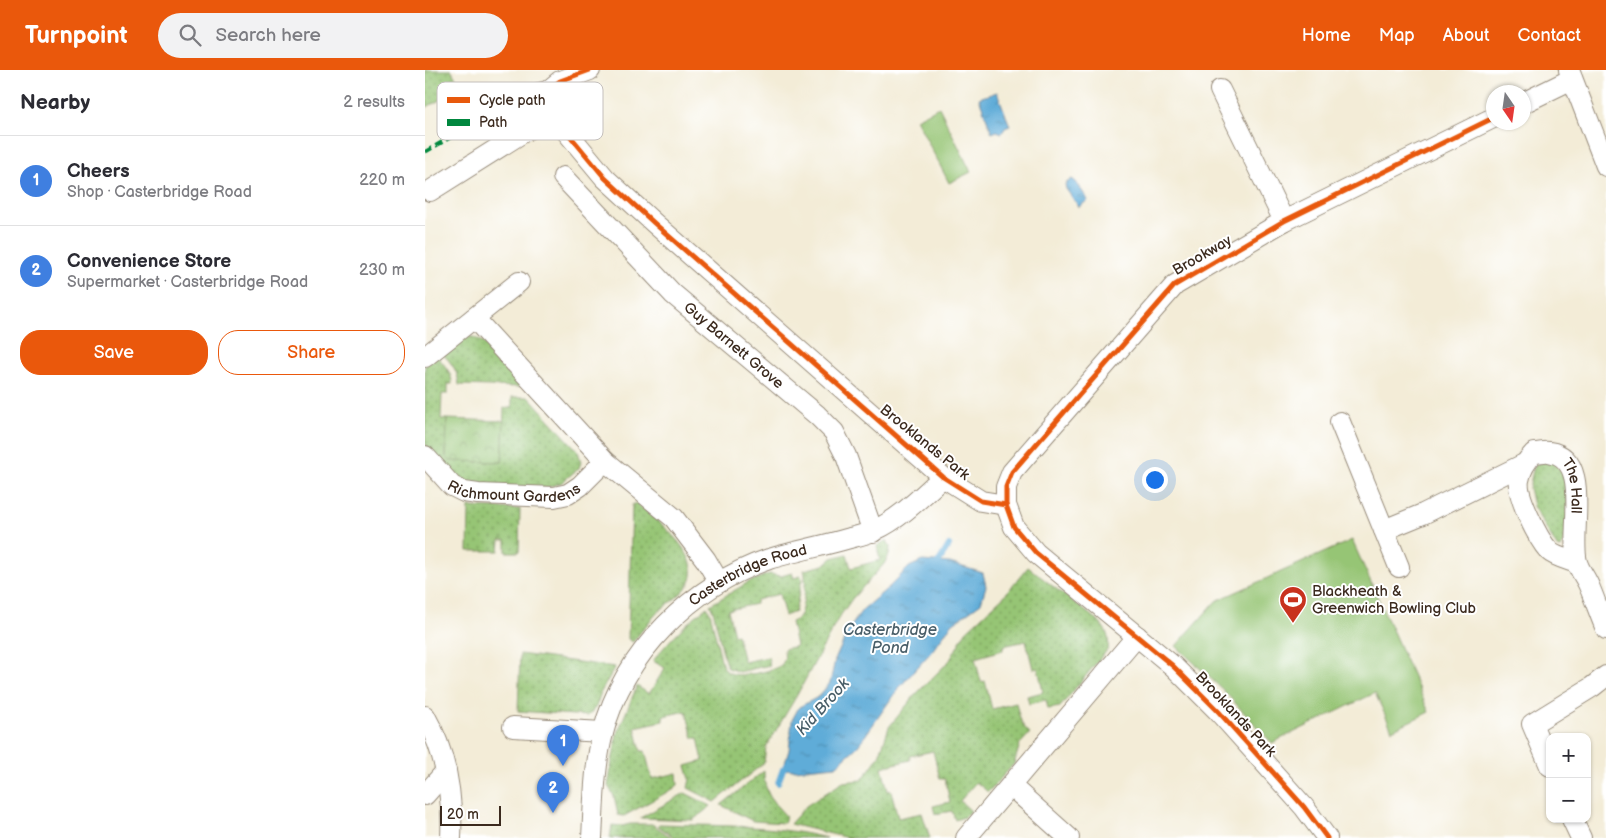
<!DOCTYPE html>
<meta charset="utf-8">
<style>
body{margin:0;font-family:"Balsamiq Sans",sans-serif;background:#f2f2f3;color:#2b2b33}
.controls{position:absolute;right:15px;bottom:15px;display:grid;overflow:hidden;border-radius:10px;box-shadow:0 1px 4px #0004}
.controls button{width:45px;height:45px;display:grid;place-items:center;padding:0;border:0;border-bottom:1px solid #e1e1e2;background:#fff;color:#2b2b33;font:25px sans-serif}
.compass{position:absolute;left:1061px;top:15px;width:45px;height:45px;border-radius:50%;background:#fff;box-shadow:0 1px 4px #0004;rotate:167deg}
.scale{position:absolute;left:15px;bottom:12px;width:61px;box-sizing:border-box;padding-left:5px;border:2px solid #3b2a1e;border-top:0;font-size:14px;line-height:18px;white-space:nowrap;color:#3b2a1e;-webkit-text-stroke:4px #fff;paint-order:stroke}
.you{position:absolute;left:729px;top:409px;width:18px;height:18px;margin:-12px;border:4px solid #fff;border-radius:50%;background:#1a73e8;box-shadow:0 0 0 8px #1a73e833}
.badge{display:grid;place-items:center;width:32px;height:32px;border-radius:50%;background:#ea580c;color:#fff;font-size:16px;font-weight:700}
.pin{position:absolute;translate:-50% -41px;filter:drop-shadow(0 1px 2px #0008)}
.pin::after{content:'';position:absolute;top:26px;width:18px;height:15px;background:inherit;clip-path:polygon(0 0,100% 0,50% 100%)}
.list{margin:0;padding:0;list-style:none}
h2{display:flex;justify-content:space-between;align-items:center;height:65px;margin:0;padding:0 20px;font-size:21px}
h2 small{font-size:16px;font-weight:400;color:#7c7c81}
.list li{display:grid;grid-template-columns:32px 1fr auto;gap:15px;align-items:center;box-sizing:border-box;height:90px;padding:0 20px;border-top:1px solid #e1e1e2}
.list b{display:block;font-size:19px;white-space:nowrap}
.list p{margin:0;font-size:16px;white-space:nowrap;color:#7c7c81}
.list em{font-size:16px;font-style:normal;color:#7c7c81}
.actions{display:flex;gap:10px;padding:15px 20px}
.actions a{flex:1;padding:11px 0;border:1px solid #ea580c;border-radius:20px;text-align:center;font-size:18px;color:#ea580c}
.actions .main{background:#ea580c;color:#fff}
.icon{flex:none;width:28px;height:28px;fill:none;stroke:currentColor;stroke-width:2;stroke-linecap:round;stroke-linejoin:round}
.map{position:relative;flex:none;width:1181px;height:768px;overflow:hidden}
header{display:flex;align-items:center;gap:30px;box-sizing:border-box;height:70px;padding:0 25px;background:#ea580c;color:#fff}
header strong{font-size:24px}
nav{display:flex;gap:28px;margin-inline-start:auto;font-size:18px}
.search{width:350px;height:45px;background:#f2f2f3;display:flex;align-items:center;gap:12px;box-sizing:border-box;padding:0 18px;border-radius:28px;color:#7c7c81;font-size:19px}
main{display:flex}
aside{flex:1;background:#fff}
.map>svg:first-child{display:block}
.grass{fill:url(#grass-dots);stroke:#687849}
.park{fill:url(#park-crowns);stroke:#687849}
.garden{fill:#96c574;stroke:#687849}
.water{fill:url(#water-ripples);stroke:#4c6b7b}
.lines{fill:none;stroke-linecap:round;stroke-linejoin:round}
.stream{stroke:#5eacd8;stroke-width:6}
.minor-casing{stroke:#978b7a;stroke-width:22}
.minor{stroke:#fff;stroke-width:20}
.quiet{stroke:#00873e;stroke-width:4;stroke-dasharray:8 4;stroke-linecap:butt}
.cycleway-casing{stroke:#fff;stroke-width:8}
.cycleway{stroke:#e8590c;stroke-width:5}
.labels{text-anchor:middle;stroke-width:4;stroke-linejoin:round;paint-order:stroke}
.street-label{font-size:15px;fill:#3b2a1e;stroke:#fff}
.poi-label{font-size:15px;fill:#3b2a1e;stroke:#fff;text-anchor:start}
.water-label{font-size:16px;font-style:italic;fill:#495e68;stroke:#fff}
.key{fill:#fff;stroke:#c4bfbc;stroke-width:1}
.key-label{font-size:14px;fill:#3b2a1e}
</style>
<header>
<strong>Turnpoint</strong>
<div class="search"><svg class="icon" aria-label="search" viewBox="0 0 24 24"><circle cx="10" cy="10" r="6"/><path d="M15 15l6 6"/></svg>Search here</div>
<nav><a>Home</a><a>Map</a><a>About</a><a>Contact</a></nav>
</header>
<main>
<aside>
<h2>Nearby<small>2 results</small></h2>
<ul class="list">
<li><span class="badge" style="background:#3f7fe0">1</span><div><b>Cheers</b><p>Shop · Casterbridge Road</p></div><em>220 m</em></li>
<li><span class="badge" style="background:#3f7fe0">2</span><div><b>Convenience Store</b><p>Supermarket · Casterbridge Road</p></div><em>230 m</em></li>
</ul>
<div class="actions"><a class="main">Save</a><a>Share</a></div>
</aside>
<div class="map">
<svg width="1181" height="768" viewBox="0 0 1181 768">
<defs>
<pattern id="grass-dots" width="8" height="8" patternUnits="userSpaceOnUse" patternTransform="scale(1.25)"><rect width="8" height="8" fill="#96c574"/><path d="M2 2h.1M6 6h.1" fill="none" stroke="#7ca05f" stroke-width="1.8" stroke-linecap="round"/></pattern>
<pattern id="park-crowns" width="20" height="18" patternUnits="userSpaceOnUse" patternTransform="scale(1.25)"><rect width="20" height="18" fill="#96c574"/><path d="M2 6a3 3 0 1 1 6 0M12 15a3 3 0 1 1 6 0" fill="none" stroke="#7ca05f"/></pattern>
<pattern id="water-ripples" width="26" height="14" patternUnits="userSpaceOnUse" patternTransform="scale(1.25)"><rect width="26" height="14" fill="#5eacd8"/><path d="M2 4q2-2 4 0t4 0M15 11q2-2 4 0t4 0" fill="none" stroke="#4f8caf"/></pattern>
</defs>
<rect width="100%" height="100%" fill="#fff"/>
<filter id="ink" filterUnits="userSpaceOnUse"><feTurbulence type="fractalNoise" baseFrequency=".02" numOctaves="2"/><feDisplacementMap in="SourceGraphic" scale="10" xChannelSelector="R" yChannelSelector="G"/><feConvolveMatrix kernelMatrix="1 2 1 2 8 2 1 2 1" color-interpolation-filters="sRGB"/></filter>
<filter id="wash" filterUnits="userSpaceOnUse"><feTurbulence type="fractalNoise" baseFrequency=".0096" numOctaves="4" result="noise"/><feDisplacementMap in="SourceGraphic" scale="20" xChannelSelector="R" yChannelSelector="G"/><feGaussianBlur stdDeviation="1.12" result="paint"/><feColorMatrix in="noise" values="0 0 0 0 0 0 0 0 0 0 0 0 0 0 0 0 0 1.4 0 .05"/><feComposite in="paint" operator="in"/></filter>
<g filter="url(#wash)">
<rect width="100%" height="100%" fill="#f3ecd7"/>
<g class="grass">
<polygon points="0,0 26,0 37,18 0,38"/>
<path d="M41 267H48L58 272 95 310V317L34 315C33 300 26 293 17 283Z"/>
<path d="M12 286C19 295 27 302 27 314H23V324H17L16 349H22L21 387 77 392 79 338H87V327H104L153 381 156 392 154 398 136 413 121 418H58L34 411 19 397 0 374V296Z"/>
<polygon points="1117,391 1129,393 1142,406 1142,463 1136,478 1132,477 1108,436 1104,418 1109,396"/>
<path d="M211 433C231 449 284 489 262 517 254 527 242 534 233 542 224 551 216 562 208 572L203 569 207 435Z"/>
<polygon points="44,437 95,439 94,482 81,482 81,470 75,470 74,481 43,481"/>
<path d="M462 470 465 477 464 485 459 494 427 529 413 549 371 627 341 677 339 693 290 732 263 718 265 709 261 696 278 691 273 668H268L261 641 238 646V651L210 657 216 681H220L227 709 252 703 253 715 248 719 199 746 193 745 189 726 183 716 192 664 212 616 224 624 240 598 228 591C244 570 261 553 282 537L285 542 297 594C300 599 302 603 308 604 317 607 351 601 357 594 361 589 359 584 359 579L371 576 366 552C368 551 371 550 373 548 379 541 382 508 379 500L399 495 407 488 422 484 426 498 455 490 452 476Z"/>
<path d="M603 497 672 550C681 559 685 566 683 579L635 637 623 639 621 630 604 634 602 626 618 622 613 598 608 599 601 571 578 576V580L550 588 556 612 560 611 567 639 591 633C594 644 595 655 605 663L595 674 589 694 563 722 551 712 535 731 546 741 539 747 530 750 527 741 510 744 508 736 525 732 520 709H515L508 681 485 686V690L457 697 463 721 466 720 473 748 497 743 505 768H423L365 754 381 736 418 712 437 710 454 686 464 657 491 624 525 590 541 561 579 526Z"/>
<polygon points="367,503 369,508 376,506 377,509 370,542 360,546 354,524 331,530 331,534 303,540 309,565 312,564 319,592 343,587 345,595 314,602 303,598 300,592 288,540 285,535 322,513 341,505 345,504 356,506"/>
<polygon points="95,584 190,597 176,622 171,637 163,646 93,641"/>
<path d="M339 701C339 723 347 731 361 746L359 753 328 751 296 735Z"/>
<polygon points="260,723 286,736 268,750 215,748"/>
<polygon points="205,754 227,754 247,768 185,768 187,755 197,756"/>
<path d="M234 754C291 756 346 754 401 768H250L233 756Z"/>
</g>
<polygon class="park" points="22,349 79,351 77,392 25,391 21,387"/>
<g class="garden">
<polygon points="514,37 546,102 524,113 491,49"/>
<polygon points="927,470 1004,642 967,660 950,623 847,673 798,620 751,576 791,531"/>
</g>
<g class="water">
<polygon points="572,22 585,56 580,58 577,63 572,61 567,63 554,28"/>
<polygon points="647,109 651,112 663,130 654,137 641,119 640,114"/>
<polygon points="497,491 525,493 558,503 561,516 556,533 527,554 507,581 473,619 433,676 411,696 369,700 358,699 364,680 367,650 374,637 393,627 405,613 410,590 423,561 437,540 464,517 484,497"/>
</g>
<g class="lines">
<g class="stream">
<polyline points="510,498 524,475"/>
<polyline points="353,713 358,699 362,695"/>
</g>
</g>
</g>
<g filter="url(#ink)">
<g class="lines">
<defs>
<g id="minor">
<polyline points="165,0 135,11 123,21 122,31 127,44 180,108 229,153 518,407 556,431 581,435 589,457 611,483 748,596 793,641 879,737 902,768"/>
<polyline points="1144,0 1181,96"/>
<polyline points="795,20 859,151"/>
<polyline points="92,29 123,21"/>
<polyline points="1098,33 1147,9"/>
<path id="s1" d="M138 107 248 224 392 345 409 362 421 386 448 462"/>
<polyline points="5,121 127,44"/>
<polyline points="49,248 180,391 249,448 281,490 294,512"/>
<polyline points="0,287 94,212"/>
<polyline points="915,352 974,497"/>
<path id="s2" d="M0 386 27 416 39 422 53 424 129 427 143 424 155 416 180 391"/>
<polyline points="581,435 581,417 587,402 750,215 859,151 1068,48"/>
<polyline points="959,460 998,444 1099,394"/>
<path id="s3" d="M1152 493C1144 490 1130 487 1124 481 1113 469 1091 425 1094 410 1096 399 1101 391 1109 383 1114 383 1120 381 1124 382 1168 388 1144 462 1152 492 1154 500 1161 508 1164 516 1170 530 1175 545 1181 559"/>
<path d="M0 646C21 683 28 726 26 768"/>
<polyline points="88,657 178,662"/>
<polyline points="1125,696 1107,654 1167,617 1181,606"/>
<polyline points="586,716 644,768"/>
<polyline points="0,725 21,701"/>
<polyline points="1147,749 1156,768"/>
<path id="s4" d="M167 768C169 733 169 697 178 663 198 583 268 515 344 489 370 481 398 476 425 468 433 466 442 464 450 460 476 448 497 426 518 407"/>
<polyline points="541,768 712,566"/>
</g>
</defs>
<use href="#minor" class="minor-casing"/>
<use href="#minor" class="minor"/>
<polyline class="quiet" points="0,82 92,29"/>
<defs>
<g id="cycleway">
<polyline points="165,0 135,11 123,21 122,31 127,44 180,108 229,153 518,407 556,431 581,435 589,457 611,483 748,596 793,641 879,737 902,768"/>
<polyline points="581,435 581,417 587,402 750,215 859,151 1068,48"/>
</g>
</defs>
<use href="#cycleway" class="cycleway-casing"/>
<use href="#cycleway" class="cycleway"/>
</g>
</g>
<defs>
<symbol id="stadium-pin" viewBox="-11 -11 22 30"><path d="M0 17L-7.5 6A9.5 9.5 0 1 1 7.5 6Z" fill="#c8321e" stroke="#fff"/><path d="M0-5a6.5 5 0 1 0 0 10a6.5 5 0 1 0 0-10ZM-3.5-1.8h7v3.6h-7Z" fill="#fff"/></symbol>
</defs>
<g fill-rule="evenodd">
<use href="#stadium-pin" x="852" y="514" width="32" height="43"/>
</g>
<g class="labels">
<g class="street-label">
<text transform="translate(777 185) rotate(-30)" y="5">Brookway</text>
<text dy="5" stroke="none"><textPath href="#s1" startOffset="240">Guy Barnett Grove</textPath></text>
<text transform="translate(500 372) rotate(39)" y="5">Brooklands Park</text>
<text dy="5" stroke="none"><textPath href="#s2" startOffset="104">Richmount Gardens</textPath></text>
<text dy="5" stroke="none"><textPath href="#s3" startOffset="202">The Hall</textPath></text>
<text dy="5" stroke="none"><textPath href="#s4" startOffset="330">Casterbridge Road</textPath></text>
<text transform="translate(811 644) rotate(47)" y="5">Brooklands Park</text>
</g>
<g class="poi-label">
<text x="887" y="526">Blackheath &amp;<tspan x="887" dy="17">Greenwich Bowling Club</tspan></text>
</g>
<g class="water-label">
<text x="465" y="565">Casterbridge<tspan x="465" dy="18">Pond</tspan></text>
<text transform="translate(397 636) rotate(-48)" y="6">Kid Brook</text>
</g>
</g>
<rect x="12" y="12" width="166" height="58" rx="8" class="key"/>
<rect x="22" y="27" width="23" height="6" fill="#e8590c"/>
<rect x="22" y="49" width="23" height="7" fill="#00873e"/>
<g class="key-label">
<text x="54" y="35">Cycle path</text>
<text x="54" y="57">Path</text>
</g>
</svg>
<div class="controls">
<button>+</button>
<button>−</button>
</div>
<svg class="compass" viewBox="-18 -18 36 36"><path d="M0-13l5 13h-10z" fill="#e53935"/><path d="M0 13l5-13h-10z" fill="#7c7c81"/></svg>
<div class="scale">20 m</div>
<div class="you"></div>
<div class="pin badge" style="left:138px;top:696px;background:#3f7fe0">1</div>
<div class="pin badge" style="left:128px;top:743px;background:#3f7fe0">2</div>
</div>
</main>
